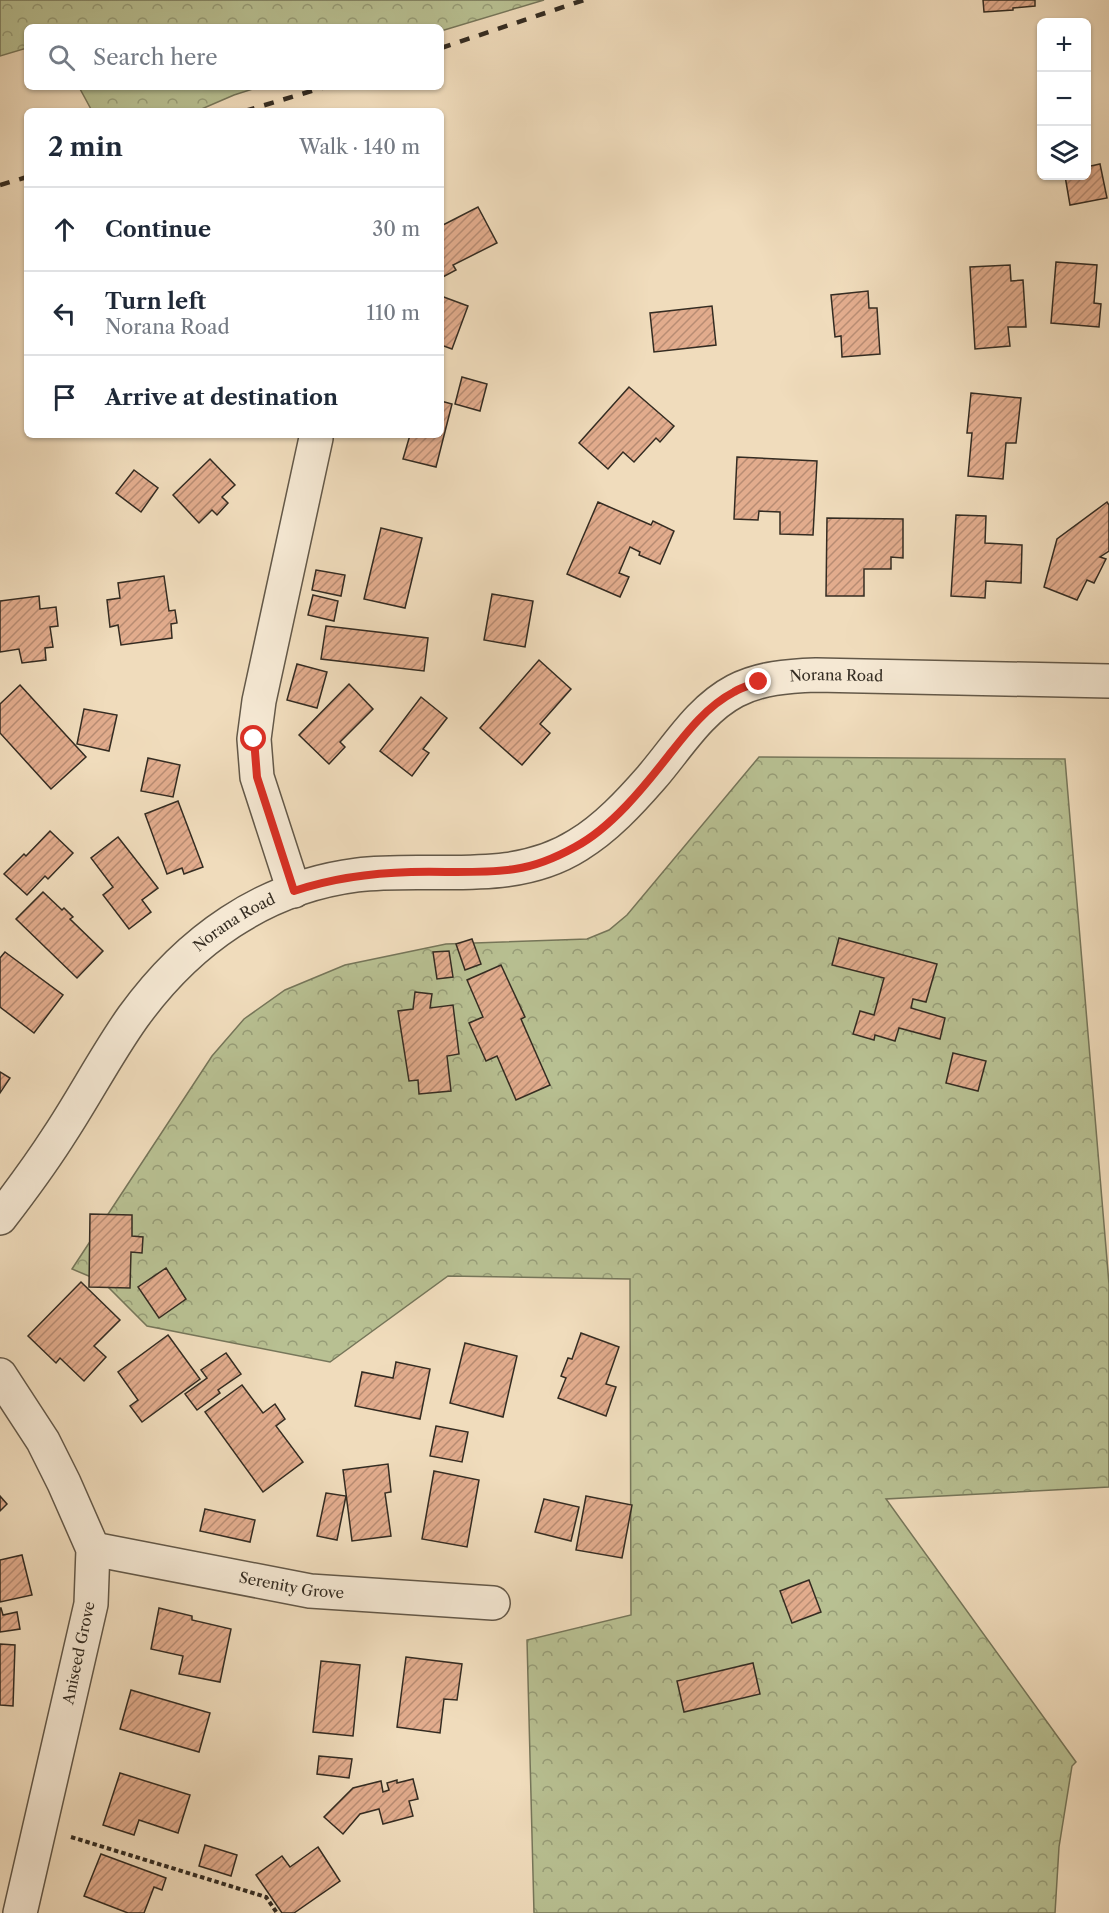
<!DOCTYPE html>
<meta charset="utf-8">
<style>
body{margin:0;font-family:"Libre Caslon Text",serif;background:#f6f6f7;color:#1f2937}
.controls{position:absolute;right:18px;top:18px;display:grid;overflow:hidden;border-radius:9px;box-shadow:0 2px 4px #0004}
.controls button{width:54px;height:54px;display:grid;place-items:center;padding:0;border:0;border-bottom:2px solid #e0e1e3;background:#fff;color:#1f2937;font:30px sans-serif}
.stop{position:absolute;width:18px;height:18px;margin:-14px;border:4px solid #d93025;border-radius:50%;background:#fff}
.stop.end{background:#d93025;border-color:#fff;box-shadow:0 2px 6px #0008}
.list{margin:0;padding:0;list-style:none}
h2{display:flex;justify-content:space-between;align-items:center;height:78px;margin:0;padding:0 24px;font-size:26px}
h2 small{font-size:20px;font-weight:400;color:#747a83}
.list li{display:grid;grid-template-columns:39px 1fr auto;gap:18px;align-items:center;box-sizing:border-box;height:84px;padding:0 24px;border-top:2px solid #e0e1e3}
.list b{display:block;font-size:22px;white-space:nowrap}
.list p{margin:0;font-size:20px;white-space:nowrap;color:#747a83}
.list em{font-size:20px;font-style:normal;color:#747a83}
.icon{flex:none;width:33px;height:33px;fill:none;stroke:currentColor;stroke-width:2;stroke-linecap:round;stroke-linejoin:round}
.map{position:relative;flex:none;width:1109px;height:1913px;overflow:hidden}
.search{position:absolute;background:#fff;box-shadow:0 2px 4px #0004;left:24px;top:24px;width:420px;height:66px;display:flex;align-items:center;gap:15px;box-sizing:border-box;padding:0 21px;border-radius:9px;color:#747a83;font-size:22px}
.panel{position:absolute;background:#fff;box-shadow:0 2px 4px #0004;left:24px;top:108px;width:420px;height:330px;border-radius:9px}
.map>svg:first-child{display:block}
.forest{fill:url(#forest-crowns);stroke:#76765a;stroke-width:1.5}
.building{fill:url(#building-hatch);stroke:#342c22;stroke-width:1.5}
.lines{fill:none;stroke-linecap:round;stroke-linejoin:round}
.minor-casing{stroke:#635848;stroke-width:36}
.path{stroke:#342c22;stroke-width:4;stroke-dasharray:4.5 3;stroke-linecap:butt}
.minor{stroke:#f5e8d3;stroke-width:33}
.rail{stroke:#342c22;stroke-width:4.5;stroke-dasharray:10 10;stroke-linecap:butt}
.route{stroke:#d93025;stroke-width:8}
.labels{text-anchor:middle;stroke-width:6;stroke-linejoin:round;paint-order:stroke}
.street-label{font-size:15px;fill:#342c22;stroke:#f5e8d3}
</style>
<div class="map">
<svg width="1109" height="1913" viewBox="0 0 1109 1913">
<defs>
<pattern id="forest-crowns" width="20" height="18" patternUnits="userSpaceOnUse" patternTransform="scale(1.5)"><rect width="20" height="18" fill="#b8c092"/><path d="M2 6a3 3 0 1 1 6 0M12 15a3 3 0 1 1 6 0" fill="none" stroke="#969c77"/></pattern>
<pattern id="building-hatch" width="6" height="6" patternUnits="userSpaceOnUse" patternTransform="scale(1.5)"><rect width="6" height="6" fill="#e2ac8d"/><path d="M-1 1l2-2M0 6l6-6M5 7l2-2" fill="none" stroke="#b88c73"/></pattern>
</defs>
<rect width="100%" height="100%" fill="#f0dcbc"/>
<filter id="stains"><feTurbulence type="fractalNoise" baseFrequency=".00333" numOctaves="4"/><feColorMatrix values="0 0 0 0 .2 0 0 0 0 .09 0 0 0 0 .02 0 0 0 .5 -.17"/></filter>
<radialGradient id="worn" r=".72"><stop offset=".6" stop-color="#630" stop-opacity="0"/><stop offset="1" stop-color="#630" stop-opacity=".3"/></radialGradient>
<g class="forest">
<polygon points="0,0 544,0 441,31 441,27 27,27 27,48 0,56"/>
<polygon points="79,87 259,87 234,95 197,111 92,111"/>
<polygon points="759,757 1065,759 1109,1284 1109,1487 886,1499 1076,1762 1072,1766 1059,1847 1055,1913 534,1913 527,1640 631,1615 630,1279 448,1276 330,1362 147,1326 103,1282 72,1269 212,1056 244,1019 285,990 345,965 446,944 587,939 609,930 627,915"/>
</g>
<g class="building">
<polygon points="983,0 1035,0 1035,6 1013,8 1013,10 984,12"/>
<polygon points="1100,164 1107,198 1070,205 1065,176 1086,176 1086,167"/>
<polygon points="478,207 497,243 453,265 456,270 441,278 441,226"/>
<polygon points="1056,262 1097,265 1094,303 1101,304 1099,327 1051,323"/>
<polygon points="1010,265 1011,281 1023,280 1026,327 1008,327 1010,346 975,349 970,267"/>
<polygon points="868,291 869,308 877,308 880,354 842,357 841,336 835,337 831,295"/>
<polygon points="441,296 468,306 452,349 441,345"/>
<polygon points="712,306 716,345 654,352 650,313"/>
<polygon points="462,377 487,384 480,411 455,404"/>
<polygon points="629,387 674,426 660,442 656,438 634,462 623,452 608,469 579,443"/>
<polygon points="971,393 1021,398 1016,443 1006,443 1003,479 968,476 972,433 967,433"/>
<polygon points="441,401 452,404 436,467 403,459 410,435 441,435"/>
<polygon points="737,457 817,461 813,535 780,534 780,512 759,511 758,520 734,519"/>
<polygon points="210,459 235,485 222,497 228,503 217,515 212,510 199,523 173,495"/>
<polygon points="134,470 158,488 141,512 116,493"/>
<polygon points="598,502 651,525 653,521 674,531 660,564 639,555 640,552 630,547 619,573 629,577 620,597 567,574"/>
<polygon points="1107,502 1109,505 1109,551 1100,557 1106,559 1094,583 1087,580 1077,600 1044,587 1057,539"/>
<polygon points="956,515 986,516 985,543 1022,545 1021,583 986,581 985,598 951,596"/>
<polygon points="827,518 903,519 903,558 891,557 891,569 864,569 864,596 826,596"/>
<polygon points="381,528 422,538 405,608 364,599"/>
<polygon points="316,570 345,575 341,596 312,590"/>
<polygon points="164,576 169,611 175,610 177,623 171,624 172,638 121,645 118,625 110,627 107,600 120,598 118,583"/>
<polygon points="492,594 533,601 525,647 484,640"/>
<polygon points="313,595 338,601 334,621 308,615"/>
<polygon points="39,596 40,609 56,607 58,626 50,627 53,647 45,648 46,660 22,663 19,649 0,652 0,601"/>
<polygon points="326,626 428,638 424,671 321,659"/>
<polygon points="539,660 571,689 540,724 550,733 522,765 480,728"/>
<polygon points="297,664 327,672 317,708 287,700"/>
<polygon points="349,684 373,709 340,742 345,747 329,764 299,735"/>
<polygon points="20,685 86,757 51,789 0,733 0,704"/>
<polygon points="421,697 447,718 423,749 429,753 412,776 380,751"/>
<polygon points="84,709 117,715 109,751 77,744"/>
<polygon points="148,758 180,765 173,797 141,791"/>
<polygon points="178,801 203,867 184,874 182,868 167,874 145,814"/>
<polygon points="50,831 73,853 48,879 45,876 27,895 4,874 24,854 26,856"/>
<polygon points="118,837 158,888 142,900 151,912 129,929 103,895 113,887 91,858"/>
<polygon points="43,892 62,910 64,908 73,917 70,919 103,951 77,978 16,919"/>
<polygon points="839,938 937,964 926,1002 913,999 911,1008 945,1018 940,1039 899,1028 895,1041 875,1035 874,1040 853,1034 860,1011 874,1015 884,978 832,965"/>
<polygon points="472,939 481,964 465,970 456,944"/>
<polygon points="449,951 453,977 437,979 433,952"/>
<polygon points="5,952 63,995 34,1033 0,1007 0,958"/>
<polygon points="501,965 525,1017 521,1019 550,1085 516,1100 497,1056 486,1061 469,1023 483,1017 467,980"/>
<polygon points="415,992 432,994 430,1008 453,1005 459,1054 447,1056 451,1091 419,1094 418,1080 409,1081 398,1011 413,1009"/>
<polygon points="953,1053 986,1061 978,1091 946,1083"/>
<polygon points="0,1072 10,1078 0,1093"/>
<polygon points="90,1214 132,1215 132,1236 143,1237 142,1253 131,1252 130,1288 89,1287"/>
<polygon points="166,1268 186,1299 159,1318 138,1287"/>
<polygon points="81,1282 120,1320 94,1346 106,1357 84,1381 60,1358 56,1363 28,1336"/>
<polygon points="581,1333 619,1347 606,1384 616,1387 606,1416 558,1398 566,1378 561,1376 568,1358 572,1359"/>
<polygon points="168,1335 200,1379 142,1422 130,1406 138,1400 118,1372"/>
<polygon points="465,1343 517,1356 503,1417 450,1403"/>
<polygon points="226,1353 241,1374 218,1390 220,1393 197,1410 185,1394 207,1378 201,1370"/>
<polygon points="396,1362 430,1369 420,1419 355,1406 362,1372 393,1378"/>
<polygon points="242,1385 263,1413 275,1404 285,1419 276,1426 303,1462 263,1492 205,1412"/>
<polygon points="436,1426 468,1432 462,1462 430,1456"/>
<polygon points="388,1464 391,1492 385,1493 391,1536 352,1541 343,1470"/>
<polygon points="434,1471 479,1480 467,1547 422,1539"/>
<polygon points="326,1493 346,1496 337,1540 317,1536"/>
<polygon points="0,1496 7,1504 0,1511"/>
<polygon points="586,1496 632,1505 622,1558 576,1550"/>
<polygon points="544,1499 579,1507 571,1541 535,1532"/>
<polygon points="205,1509 255,1520 250,1542 200,1531"/>
<polygon points="22,1555 32,1595 0,1602 0,1560"/>
<polygon points="809,1580 821,1612 792,1623 780,1591"/>
<polygon points="0,1608 1,1608 3,1615 17,1612 20,1629 0,1632"/>
<polygon points="159,1608 192,1616 192,1620 231,1629 220,1682 179,1674 183,1656 151,1649"/>
<polygon points="0,1644 15,1645 13,1706 0,1705"/>
<polygon points="406,1657 462,1664 457,1700 444,1699 440,1733 397,1727"/>
<polygon points="321,1661 360,1665 353,1736 313,1732"/>
<polygon points="753,1663 760,1694 684,1712 677,1681"/>
<polygon points="131,1690 210,1713 199,1752 120,1729"/>
<polygon points="319,1756 352,1759 349,1778 317,1774"/>
<polygon points="120,1773 190,1795 178,1833 139,1820 134,1835 103,1825"/>
<polygon points="413,1779 418,1799 409,1801 413,1816 383,1824 379,1809 360,1814 343,1834 324,1817 353,1788 381,1781 383,1792 389,1790 387,1783 397,1780 397,1783"/>
<polygon points="205,1845 237,1855 231,1876 199,1866"/>
<polygon points="318,1847 340,1881 294,1913 282,1913 256,1875 282,1856 290,1867"/>
<polygon points="101,1854 166,1878 162,1890 154,1887 144,1913 128,1913 84,1896"/>
</g>
<g class="lines">
<defs>
<g id="minor">
<polyline points="294,891 257,777 254,739 259,701 316,438"/>
<path id="s1" d="M0 1218C20 1192 40 1165 58 1137 84 1098 106 1055 133 1017 188 941 263 887 357 875 431 866 512 887 578 845 606 828 630 802 651 778 677 748 699 710 735 691 760 678 788 676 816 675L1109 681"/>
<polyline points="0,1375 43,1441 64,1483 93,1549 91,1604 20,1913"/>
<path id="s2" d="M93 1549 310 1591 493 1603"/>
</g>
</defs>
<use href="#minor" class="minor-casing"/>
<polyline class="path" points="71,1837 266,1897 277,1913"/>
<use href="#minor" class="minor"/>
<g class="rail">
<polyline points="441,48 584,0"/>
<polyline points="245,111 325,87"/>
<polyline points="0,185 27,177"/>
</g>
</g>
<g class="lines">
<path class="route" d="M254 739 257 777 294 891C333 878 370 873 411 872 446 871 481 874 515 869 536 866 557 857 575 847 611 828 644 787 669 755 687 732 707 706 734 692 742 687 751 685 759 682"/>
</g>
<g class="labels">
<g class="street-label">
<text dy="5" stroke="none"><textPath href="#s1" startOffset="1065">Norana Road</textPath></text>
<text dy="5" stroke="none"><textPath href="#s1" startOffset="381">Norana Road</textPath></text>
<text dy="5" stroke="none"><textPath href="#s2" startOffset="202">Serenity Grove</textPath></text>
<text transform="translate(79 1653) rotate(-78)" y="5">Aniseed Grove</text>
</g>
</g>
<rect width="100%" height="100%" filter="url(#stains)"/>
<rect width="100%" height="100%" fill="url(#worn)"/>
</svg>
<div class="controls">
<button>+</button>
<button>−</button>
<button><svg class="icon" aria-label="layers" viewBox="0 0 24 24"><path d="M12 4l9 5-9 5-9-5zM3 14l9 5 9-5"/></svg></button>
</div>
<div class="stop" style="left:254px;top:739px"></div>
<div class="stop end" style="left:759px;top:682px"></div>
<div class="search"><svg class="icon" aria-label="search" viewBox="0 0 24 24"><circle cx="10" cy="10" r="6"/><path d="M15 15l6 6"/></svg>Search here</div>
<section class="panel">
<h2>2 min<small>Walk · 140 m</small></h2>
<ul class="list">
<li><svg class="icon" aria-label="ahead" viewBox="0 0 24 24"><path d="M12 20V5M6 11l6-6 6 6"/></svg><div><b>Continue</b></div><em>30 m</em></li>
<li><svg class="icon" aria-label="left" viewBox="0 0 24 24"><path d="M17 20v-9H6M10 6l-5 5 5 5"/></svg><div><b>Turn left</b><p>Norana Road</p></div><em>110 m</em></li>
<li><svg class="icon" aria-label="arrive" viewBox="0 0 24 24"><path d="M6 21V4h12l-3 4 3 4H6"/></svg><div><b>Arrive at destination</b></div></li>
</ul>
</section>
</div>
